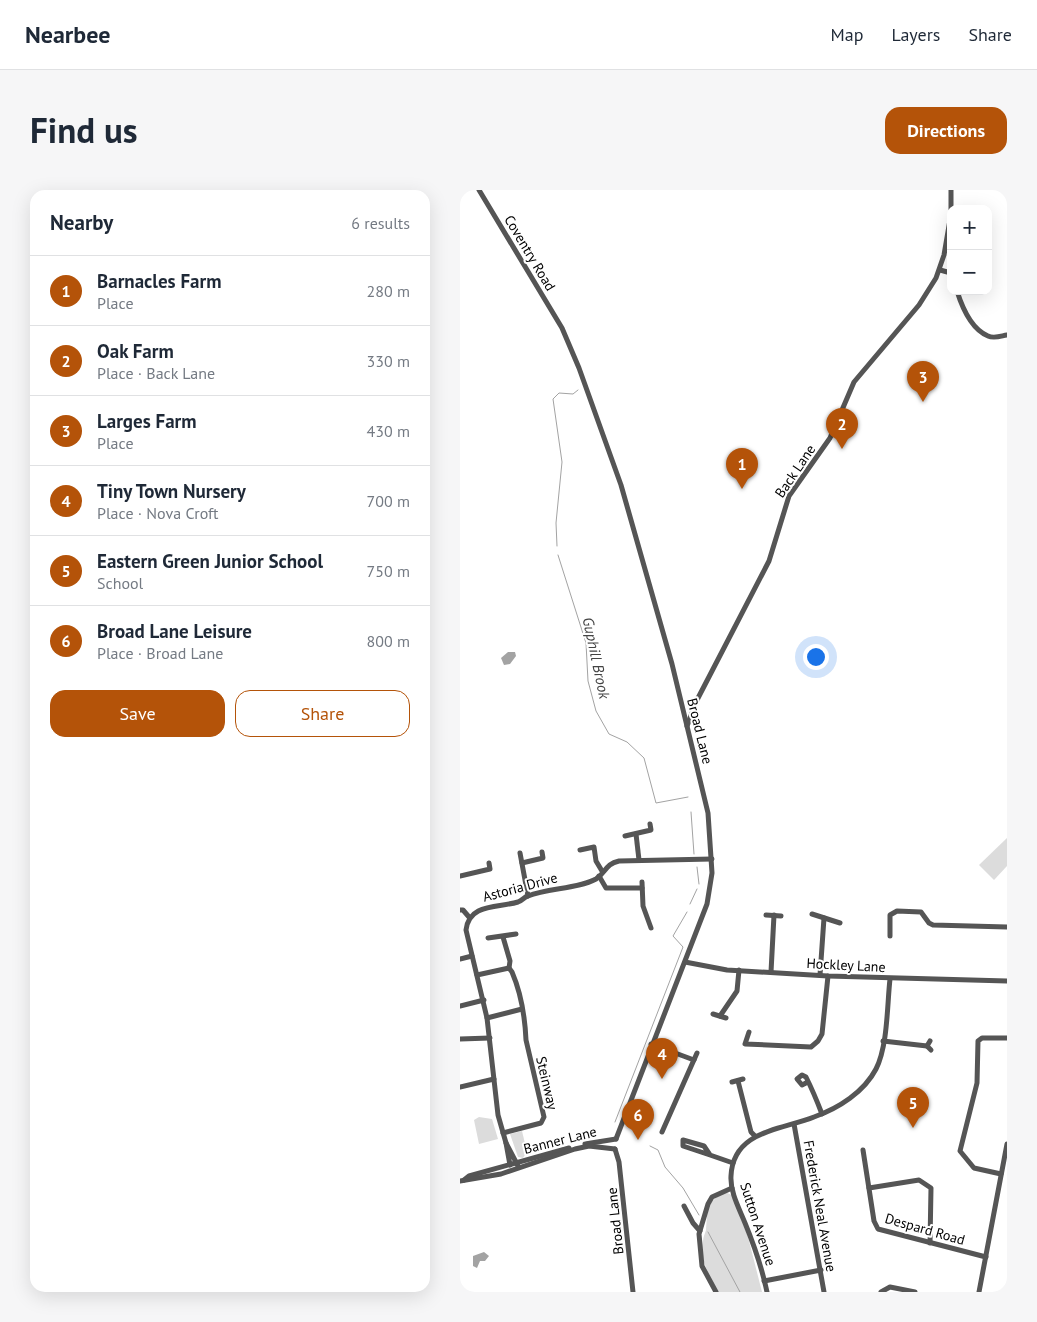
<!DOCTYPE html>
<meta charset="utf-8">
<style>
body{margin:0;font-family:"PT Sans",sans-serif;background:#f6f6f7;color:#1f2937}
.controls{position:absolute;right:15px;top:15px;display:grid;overflow:hidden;border-radius:10px;box-shadow:0 5px 20px #0002}
.controls button{width:45px;height:45px;display:grid;place-items:center;padding:0;border:0;border-bottom:1px solid #e0e1e3;background:#fff;color:#1f2937;font:25px sans-serif}
.you{position:absolute;left:355px;top:466px;width:18px;height:18px;margin:-12px;border:4px solid #fff;border-radius:50%;background:#1a73e8;box-shadow:0 0 0 8px #1a73e833}
.badge{display:grid;place-items:center;width:32px;height:32px;border-radius:50%;background:#b45309;color:#fff;font-size:16px;font-weight:700}
.pin{position:absolute;translate:-50% -41px;filter:drop-shadow(0 1px 2px #0008)}
.pin::after{content:'';position:absolute;top:26px;width:18px;height:15px;background:inherit;clip-path:polygon(0 0,100% 0,50% 100%)}
.list{margin:0;padding:0;list-style:none}
h2{display:flex;justify-content:space-between;align-items:center;height:65px;margin:0;padding:0 20px;font-size:21px}
h2 small{font-size:16px;font-weight:400;color:#747a83}
.list li{display:grid;grid-template-columns:32px 1fr auto;gap:15px;align-items:center;box-sizing:border-box;height:70px;padding:0 20px;border-top:1px solid #e0e1e3}
.list b{display:block;font-size:19px;white-space:nowrap}
.list p{margin:0;font-size:16px;white-space:nowrap;color:#747a83}
.list em{font-size:16px;font-style:normal;color:#747a83}
.actions{display:flex;gap:10px;padding:15px 20px}
.actions a{flex:1;padding:11px 0;border:1px solid #b45309;border-radius:15px;text-align:center;font-size:18px;color:#b45309}
.actions .main{background:#b45309;color:#fff}
.map{position:relative;flex:none;width:547px;height:1102px;overflow:hidden;border-radius:15px}
header{display:flex;align-items:center;gap:30px;box-sizing:border-box;height:70px;padding:0 25px;background:#fff;border-bottom:1px solid #e0e1e3}
header strong{font-size:24px}
nav{display:flex;gap:28px;margin-inline-start:auto;font-size:18px}
.intro{display:flex;align-items:center;justify-content:space-between;box-sizing:border-box;height:120px;padding:0 30px}
h1{margin:0;font-size:35px}
.button{padding:12px 22px;border-radius:15px;background:#b45309;color:#fff;font-size:18px;font-weight:700}
main{display:flex;gap:30px;padding:0 30px}
aside{flex:1;background:#fff;border-radius:15px;box-shadow:0 5px 20px #0002}
.map>svg:first-child{display:block}
.green{fill:#dcdcdc}
.water{fill:#a3a3a3}
.lines{fill:none;stroke-linecap:round;stroke-linejoin:round}
.stream{stroke:#a3a3a3;stroke-width:1}
.minor{stroke:#555;stroke-width:5}
.labels{text-anchor:middle;stroke-width:4;stroke-linejoin:round;paint-order:stroke}
.street-label{font-size:14px;fill:#000;stroke:#fff}
.water-label{font-size:15px;font-style:italic;fill:#444;stroke:#fff}
</style>
<header>
<strong>Nearbee</strong>
<nav><a>Map</a><a>Layers</a><a>Share</a></nav>
</header>
<div class="intro"><h1>Find us</h1><a class="button">Directions</a></div>
<main>
<aside>
<h2>Nearby<small>6 results</small></h2>
<ul class="list">
<li><span class="badge">1</span><div><b>Barnacles Farm</b><p>Place</p></div><em>280 m</em></li>
<li><span class="badge">2</span><div><b>Oak Farm</b><p>Place · Back Lane</p></div><em>330 m</em></li>
<li><span class="badge">3</span><div><b>Larges Farm</b><p>Place</p></div><em>430 m</em></li>
<li><span class="badge">4</span><div><b>Tiny Town Nursery</b><p>Place · Nova Croft</p></div><em>700 m</em></li>
<li><span class="badge">5</span><div><b>Eastern Green Junior School</b><p>School</p></div><em>750 m</em></li>
<li><span class="badge">6</span><div><b>Broad Lane Leisure</b><p>Place · Broad Lane</p></div><em>800 m</em></li>
</ul>
<div class="actions"><a class="main">Save</a><a>Share</a></div>
</aside>
<div class="map">
<svg width="547" height="1102" viewBox="0 0 547 1102">
<rect width="100%" height="100%" fill="#fff"/>
<g class="green">
<polygon points="547,648 547,676 534,690 519,675"/>
<polygon points="19,927 32,929 38,949 19,954 14,930"/>
<polygon points="62,941 67,962 63,968 58,967 50,944"/>
<path d="M265 1002 272 1005 288 1047 302 1102H258C250 1086 239 1070 243 1051 243 1047 245 1044 246 1040 248 1019 245 1013 265 1002Z"/>
</g>
<g class="water">
<polygon points="48,462 55,462 56,466 50,474 44,475 41,468"/>
<polygon points="24,1062 29,1066 25,1071 20,1071 17,1078 13,1076 13,1066"/>
</g>
<g class="lines">
<g class="stream">
<polyline points="97,356 96,333 102,272 93,209 99,203 113,204 118,200"/>
<polyline points="98,365 126,453 128,491 136,521 149,544 167,552 184,568 196,613 228,607"/>
<polyline points="231,622 234,664"/>
<polyline points="237,677 239,694"/>
<polyline points="230,714 237,699"/>
<polyline points="155,932 223,757 213,746 227,722"/>
<polyline points="190,956 198,960 205,977 223,998 239,1025"/>
<polyline points="248,1042 280,1102"/>
</g>
<g class="minor">
<polyline points="19,0 102,138 119,178 161,295 212,474 248,623 252,683 247,714 156,949"/>
<polyline points="491,19 491,0"/>
<polyline points="480,80 491,83"/>
<path d="M497 101C502 117 511 139 528 146 534 149 541 146 547 145"/>
<polyline points="227,536 237,510 309,371 329,306 370,248 394,192 459,115 476,88 484,65 491,24"/>
<polyline points="176,644 179,670"/>
<polyline points="165,646 191,640 190,634"/>
<polyline points="120,660 134,657 136,671 142,681"/>
<polyline points="60,663 68,706"/>
<polyline points="62,673 83,668 82,662"/>
<polyline points="0,686 30,679 29,673"/>
<polyline points="139,686 146,698 182,698"/>
<polyline points="182,692 183,716 191,738"/>
<polyline points="0,720 3,720 9,727"/>
<polyline points="352,724 380,733"/>
<polyline points="306,725 321,726"/>
<polyline points="430,746 430,725 437,721 461,722 469,733 473,735 547,737"/>
<polyline points="43,747 50,771 49,778"/>
<polyline points="28,748 56,744"/>
<polyline points="0,769 12,766"/>
<polyline points="225,772 267,780 368,786 547,791"/>
<polyline points="311,782 314,725"/>
<path d="M17 785 49 778 52 782C61 803 65 828 66 850L84 927 81 933 43 943"/>
<polyline points="360,785 364,728"/>
<polyline points="0,816 24,810"/>
<polyline points="253,824 266,828"/>
<polyline points="260,826 277,801 279,780"/>
<polyline points="27,828 62,819"/>
<polyline points="289,842 285,854 351,857 358,851 362,844 368,786"/>
<polyline points="0,849 30,848"/>
<polyline points="423,851 467,856"/>
<polyline points="470,851 467,856 471,860"/>
<polyline points="191,854 234,870"/>
<polyline points="278,891 291,942 295,946"/>
<polyline points="272,892 283,889"/>
<path d="M348 892 342 895 337 889 342 885 346 887C352 899 357 911 362 924"/>
<polyline points="0,897 34,889"/>
<polyline points="334,934 364,1102"/>
<polyline points="202,942 237,863"/>
<path d="M46 953 38 925 27 828 6 740C9 713 38 718 58 712 63 710 64 707 68 706 88 698 118 699 136 689 146 683 145 674 159 671L252 669"/>
<polyline points="125,954 156,949"/>
<polyline points="155,959 159,972 173,1102"/>
<polyline points="403,960 414,1031 418,1039 526,1067"/>
<polyline points="250,965 223,956 223,950 244,956 250,965 273,973"/>
<polyline points="50,975 46,953 58,976"/>
<polyline points="541,984 514,978 500,961 517,893 518,851 522,848 547,848"/>
<polyline points="4,990 9,986 109,958"/>
<polyline points="0,991 41,984 115,959 129,956 155,959"/>
<polyline points="409,998 459,990 471,998 470,1053"/>
<polyline points="224,1016 233,1033 240,1041"/>
<polyline points="304,1091 361,1080"/>
<polyline points="256,1102 242,1076 239,1044 248,1014 252,1007 272,998"/>
<path d="M307 1102C302 1078 294 1055 285 1033 279 1018 270 1002 271 986 273 940 322 940 354 927 379 918 404 902 416 879 428 855 427 815 430 789"/>
<polyline points="421,1102 430,1097 455,1102"/>
<polyline points="519,1102 547,954"/>
</g>
</g>
<g class="labels">
<g class="street-label">
<text transform="translate(70 63) rotate(59)" y="5">Coventry Road</text>
<text transform="translate(335 281) rotate(-56)" y="5">Back Lane</text>
<text transform="translate(240 541) rotate(76)" y="5">Broad Lane</text>
<text transform="translate(60 697) rotate(-15)" y="5">Astoria Drive</text>
<text transform="translate(386 775) rotate(3)" y="5">Hockley Lane</text>
<text transform="translate(87 893) rotate(77)" y="5">Steinway</text>
<text transform="translate(100 950) rotate(-14)" y="5">Banner Lane</text>
<text transform="translate(360 1016) rotate(80)" y="5">Frederick Neal Avenue</text>
<text transform="translate(155 1031) rotate(-96)" y="5">Broad Lane</text>
<text transform="translate(298 1034) rotate(72)" y="5">Sutton Avenue</text>
<text transform="translate(465 1039) rotate(16)" y="5">Despard Road</text>
</g>
<g class="water-label">
<text transform="translate(136 468) rotate(78)" y="5">Guphill Brook</text>
</g>
</g>
</svg>
<div class="controls">
<button>+</button>
<button>−</button>
</div>
<div class="you"></div>
<div class="pin badge" style="left:282px;top:299px">1</div>
<div class="pin badge" style="left:382px;top:259px">2</div>
<div class="pin badge" style="left:463px;top:212px">3</div>
<div class="pin badge" style="left:202px;top:889px">4</div>
<div class="pin badge" style="left:453px;top:938px">5</div>
<div class="pin badge" style="left:178px;top:950px">6</div>
</div>
</main>
